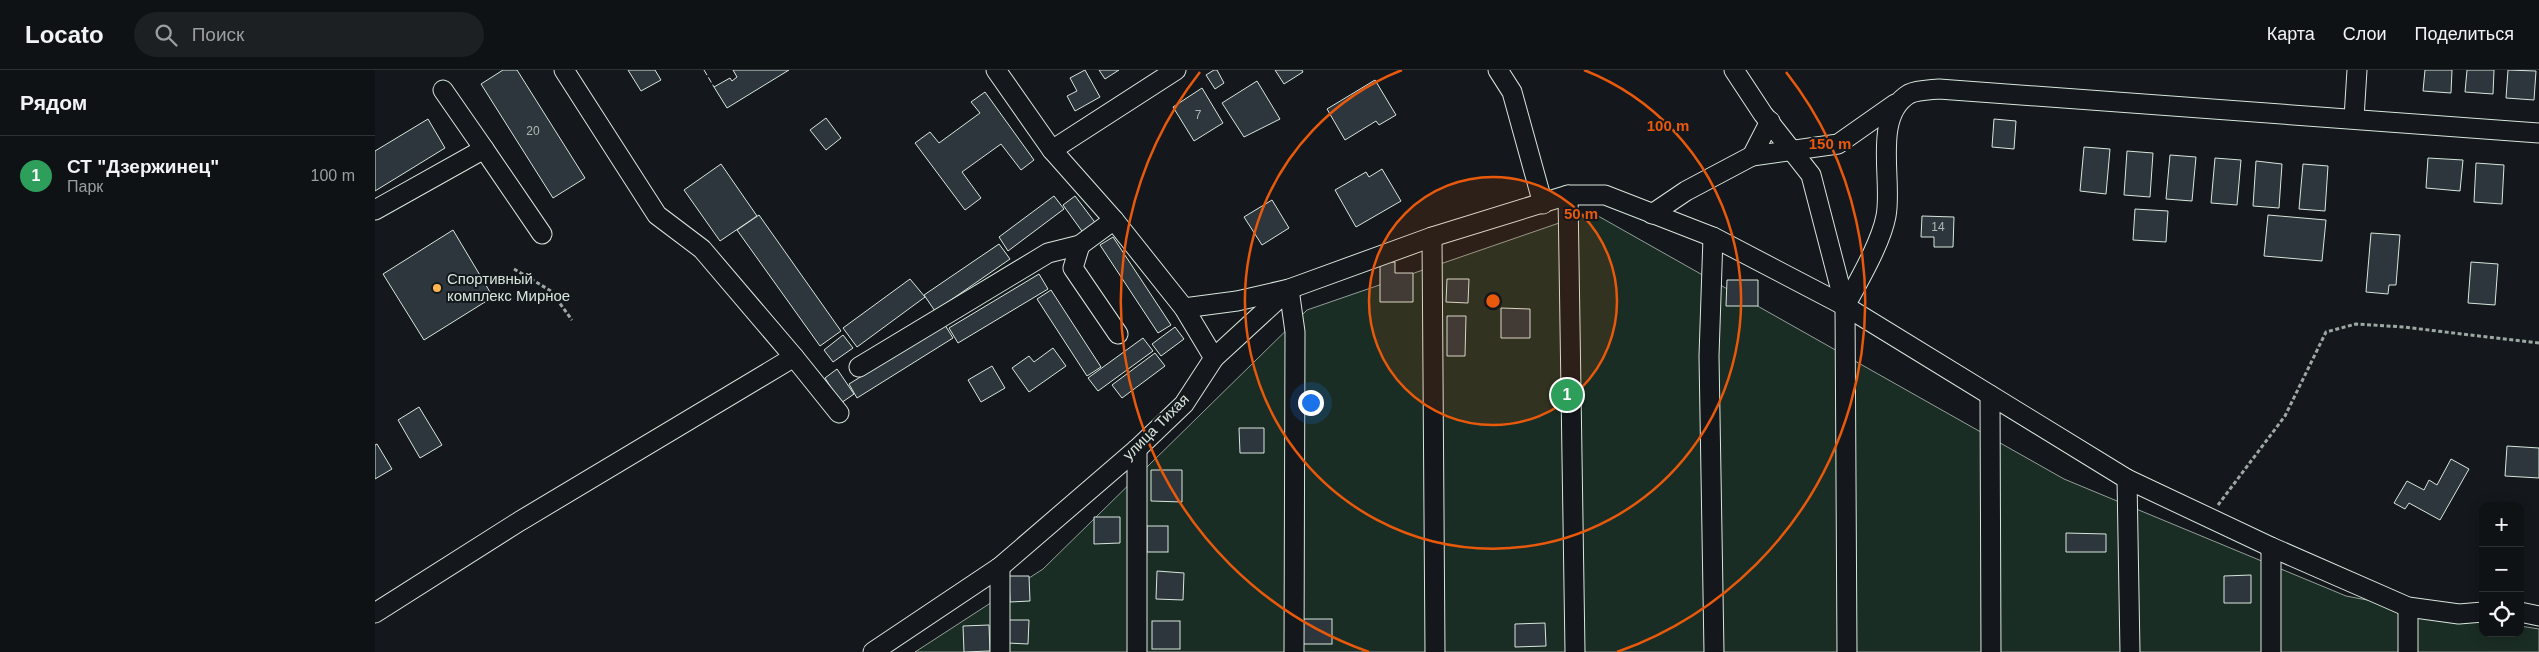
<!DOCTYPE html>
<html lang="ru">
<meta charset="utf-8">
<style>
body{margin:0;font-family:Helvetica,sans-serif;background:#1d2022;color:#f1f3f6}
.controls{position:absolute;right:15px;bottom:15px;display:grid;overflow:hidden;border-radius:10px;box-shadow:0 2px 12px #0003}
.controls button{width:45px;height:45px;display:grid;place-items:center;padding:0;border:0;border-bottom:1px solid #2f3234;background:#0f1215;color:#f1f3f6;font:25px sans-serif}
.you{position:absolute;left:935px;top:332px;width:18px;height:18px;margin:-12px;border:4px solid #fff;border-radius:50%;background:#1a73e8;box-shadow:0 0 0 8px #1a73e833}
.badge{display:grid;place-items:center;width:32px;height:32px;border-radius:50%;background:#ffb74d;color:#fff;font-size:16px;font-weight:700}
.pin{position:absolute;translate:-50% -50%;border:2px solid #fff;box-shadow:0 1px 5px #0006}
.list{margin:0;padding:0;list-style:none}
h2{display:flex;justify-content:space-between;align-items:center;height:65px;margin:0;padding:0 20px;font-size:21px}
h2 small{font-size:16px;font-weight:400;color:#9b9ea0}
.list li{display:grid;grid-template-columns:32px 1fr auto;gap:15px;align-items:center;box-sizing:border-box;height:80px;padding:0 20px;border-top:1px solid #2f3234}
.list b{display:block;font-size:19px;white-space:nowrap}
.list p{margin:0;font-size:16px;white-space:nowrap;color:#9b9ea0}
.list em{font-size:16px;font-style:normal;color:#9b9ea0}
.icon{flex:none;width:28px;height:28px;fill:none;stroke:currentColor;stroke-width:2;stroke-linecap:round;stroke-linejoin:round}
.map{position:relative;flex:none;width:2164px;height:582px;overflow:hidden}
header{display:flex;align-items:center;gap:30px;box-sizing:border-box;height:70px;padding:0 25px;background:#0f1215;border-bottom:1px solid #2f3234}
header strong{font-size:24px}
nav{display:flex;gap:28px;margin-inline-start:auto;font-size:18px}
.search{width:350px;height:45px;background:#1d2022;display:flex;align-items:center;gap:12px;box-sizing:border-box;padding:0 18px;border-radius:28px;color:#9b9ea0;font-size:19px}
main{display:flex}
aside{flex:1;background:#0f1215}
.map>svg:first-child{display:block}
.green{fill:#1a2d24;stroke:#939e99}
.building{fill:#2c363c;stroke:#d8e6dc}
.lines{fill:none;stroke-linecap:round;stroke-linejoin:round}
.minor-casing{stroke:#d8e6dc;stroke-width:21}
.path{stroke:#9da8a2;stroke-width:3;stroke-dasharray:4 2.5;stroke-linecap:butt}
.minor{stroke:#14181c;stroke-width:19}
.fence{stroke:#d8e6dc;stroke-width:1;stroke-dasharray:6 2.5;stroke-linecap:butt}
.ring{fill:none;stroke:#e8590c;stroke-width:2.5}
.poi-dot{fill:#ffb74d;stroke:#14181c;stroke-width:2}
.labels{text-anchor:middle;stroke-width:4;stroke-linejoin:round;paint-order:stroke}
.number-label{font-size:12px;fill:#adbab4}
.poi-label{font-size:15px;fill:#d8e6dc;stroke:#14181c;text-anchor:start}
.street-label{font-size:15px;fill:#d8e6dc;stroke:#14181c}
.centre{fill:#e8590c;stroke:#14181c;stroke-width:2.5}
.ring-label{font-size:15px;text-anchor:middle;font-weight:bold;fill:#e8590c;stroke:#14181c;stroke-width:4;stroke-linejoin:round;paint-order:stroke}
</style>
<header>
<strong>Locato</strong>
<div class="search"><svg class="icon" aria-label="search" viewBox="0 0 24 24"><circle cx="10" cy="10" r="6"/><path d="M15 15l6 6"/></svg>Поиск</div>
<nav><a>Карта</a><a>Слои</a><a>Поделиться</a></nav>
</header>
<main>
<aside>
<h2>Рядом<small></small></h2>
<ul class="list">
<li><span class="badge" style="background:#2e9e5b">1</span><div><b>СТ &quot;Дзержинец&quot;</b><p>Парк</p></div><em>100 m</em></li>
</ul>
</aside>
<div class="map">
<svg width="2164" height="582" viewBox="0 0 2164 582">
<rect width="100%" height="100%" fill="#14181c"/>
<polygon class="green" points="1216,142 1689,409 1971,526 2108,552 2108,563 2145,563 2145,556 2164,559 2164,582 540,582 668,499 932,240"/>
<g class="building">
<polygon points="128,0 142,0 210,108 178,128 106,14"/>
<polygon points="253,0 280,0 286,10 266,21"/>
<polygon points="358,0 414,0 352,38 339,17 355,8 357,11 362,7"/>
<polygon points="710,0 725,27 700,41 692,26 702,21 695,8"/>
<polygon points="724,0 744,0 730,9"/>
<polygon points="839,0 842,0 849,13 840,19 831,5"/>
<polygon points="900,0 927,0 928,2 909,14"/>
<polygon points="2050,0 2077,0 2076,23 2048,21"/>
<polygon points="2092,0 2119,0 2118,24 2090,22"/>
<polygon points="2133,0 2161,1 2159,30 2131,28"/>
<polygon points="1000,10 1021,45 1004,55 1001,51 970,70 952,39"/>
<polygon points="882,11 905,49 869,67 847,33"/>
<polygon points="827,18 848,53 819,71 798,37"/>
<polygon points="610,22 659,90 646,100 626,74 587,102 606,128 590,140 540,73 555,62 564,73 605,43 596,32"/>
<polygon points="451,48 466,68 451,80 435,60"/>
<polygon points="53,49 70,78 0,121 0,81"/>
<polygon points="1619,49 1641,51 1639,79 1617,77"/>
<polygon points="1709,77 1735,79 1731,124 1705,121"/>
<polygon points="1752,81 1778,83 1775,127 1749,125"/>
<polygon points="1795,85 1821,87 1817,131 1791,129"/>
<polygon points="1840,88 1866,90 1862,135 1836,133"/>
<polygon points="2053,88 2088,90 2085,121 2051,118"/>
<polygon points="1881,91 1907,94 1904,138 1878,136"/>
<polygon points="2101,93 2129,95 2127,134 2099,132"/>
<polygon points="346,94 382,146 345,171 309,120"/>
<polygon points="1928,94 1953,96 1950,141 1924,139"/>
<polygon points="1007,99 1026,131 981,157 960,120 991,102 994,107"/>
<polygon points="679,126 689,139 633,181 624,167"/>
<polygon points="700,126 722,155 709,164 688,135"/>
<polygon points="897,130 914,158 887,175 869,147"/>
<polygon points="1760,139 1793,141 1791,172 1758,170"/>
<polygon points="384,145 466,261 445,276 362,160"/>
<polygon points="1893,145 1951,150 1947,191 1889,186"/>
<polygon points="1547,146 1579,147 1578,177 1559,177 1559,167 1546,167"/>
<polygon points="78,160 118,227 49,270 8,204"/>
<polygon points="1996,163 2025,165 2021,215 2014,215 2013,224 1991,222"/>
<polygon points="738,167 796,255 783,263 725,175"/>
<polygon points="624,174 635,189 560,241 549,225"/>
<polygon points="1005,192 1020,192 1020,203 1038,203 1038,232 1005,232"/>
<polygon points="2096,192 2123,194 2120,235 2093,233"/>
<polygon points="664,204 673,219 583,273 574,258"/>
<polygon points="535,209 550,227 482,277 468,258"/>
<polygon points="1072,209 1094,209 1093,233 1071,232"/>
<polygon points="1352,210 1383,210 1383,236 1351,236"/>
<polygon points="676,220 726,297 712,306 662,229"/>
<polygon points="1126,238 1155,239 1155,268 1126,268"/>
<polygon points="1072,246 1091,246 1090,286 1072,286"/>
<polygon points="570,255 578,268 482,328 474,314"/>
<polygon points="800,257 809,269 786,286 777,274"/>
<polygon points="468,265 478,278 458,292 449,280"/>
<polygon points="768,268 778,281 723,321 713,308"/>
<polygon points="678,278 691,296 654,322 637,298 654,286 659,292"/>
<polygon points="780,283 790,296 747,328 737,315"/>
<polygon points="617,296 630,318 606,332 593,310"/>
<polygon points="462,299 479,324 466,333 450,308"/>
<polygon points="44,337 67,375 45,388 23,350"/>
<polygon points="864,358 889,358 889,383 865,383"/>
<polygon points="2,374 17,399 0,409 0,375"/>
<polygon points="2132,376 2164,378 2164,408 2130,406"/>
<polygon points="2076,389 2094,399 2065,450 2034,433 2030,439 2019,433 2032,411 2049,420 2054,410 2062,415"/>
<polygon points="776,400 807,400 807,432 776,431"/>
<polygon points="719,447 745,447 745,473 719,474"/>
<rect x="772" y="456" width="21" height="26"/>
<polygon points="1691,463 1731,464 1731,482 1691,482"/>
<polygon points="782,501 809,503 808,530 781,529"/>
<polygon points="1876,505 1876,533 1849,533 1849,506"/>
<polygon points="634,506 654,506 655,531 635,532"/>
<rect x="927" y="549" width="30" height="25"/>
<polygon points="632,550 654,550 653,574 632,573"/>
<rect x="777" y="551" width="28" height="28"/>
<polygon points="1170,553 1171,576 1140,577 1140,554"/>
<polygon points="614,555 615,581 589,582 588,556"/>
</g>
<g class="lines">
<defs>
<g id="minor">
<polyline points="189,0 282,145 327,179 419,287"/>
<polyline points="1123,0 1137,22 1168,134"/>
<polyline points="1359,0 1388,44 1436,105 1470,236 1472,582"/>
<polyline points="1979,48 1982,0"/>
<polyline points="109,79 167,164"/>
<polyline points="677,80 801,0"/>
<polyline points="1377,86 1463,74 1520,34"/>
<polyline points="1193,125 1200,582"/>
<polyline points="0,140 109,79 68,20"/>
<polyline points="1277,144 1311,121 1377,86 1395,51"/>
<polyline points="1057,167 1060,582"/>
<polyline points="1338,167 1334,286 1339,582"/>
<polyline points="705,175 698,198 743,264"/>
<path d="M1470 236C1483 212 1506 173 1511 146 1518 111 1497 46 1534 24 1542 20 1555 20 1564 19L2164 63"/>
<polyline points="809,238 862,231 914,219 1057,167 1193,125 1230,125 1338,167 1470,236 1752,409 1896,477 2033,537 2084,544 2108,542"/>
<polyline points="839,288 914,219 920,262 919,582"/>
<polyline points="484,297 673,183 705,175 739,150"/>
<polyline points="1615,325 1616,582"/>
<polyline points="1752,409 1755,582"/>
<polyline points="2145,542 2164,546"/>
<polyline points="0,543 145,451 419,287 464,343"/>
<polyline points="498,582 625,497 762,379 809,334 839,288 809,238 739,150 677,80 621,0"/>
<polyline points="625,582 625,497"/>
<polyline points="762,582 762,379"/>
<polyline points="1896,582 1896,477"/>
<polyline points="2033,582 2033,537"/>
</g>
</defs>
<use href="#minor" class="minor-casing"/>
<g class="path">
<polyline points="139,199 176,221 197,250"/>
<polyline points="1843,435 1910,346 1951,262 1981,254 2028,257 2164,273"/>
</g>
<use href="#minor" class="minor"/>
<polyline class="fence" points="329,0 339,17"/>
</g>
<circle cx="1118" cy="231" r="124" fill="#e8590c" fill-opacity=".12"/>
<g class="ring">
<circle cx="1118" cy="231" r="124"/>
<path d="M1209 0A248 248 0 1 1 1027 0"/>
<path d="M994 582A372 372 0 0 1 825 2M1411 2A372 372 0 0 1 1242 582"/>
</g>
<circle class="poi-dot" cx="62" cy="218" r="5"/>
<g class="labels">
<g class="number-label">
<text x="823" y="49">7</text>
<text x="158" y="65">20</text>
<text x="1563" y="161">14</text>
</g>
<g class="poi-label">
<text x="72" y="214">Спортивный<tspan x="72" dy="17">комплекс Мирное</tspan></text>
</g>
<g class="street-label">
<text transform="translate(781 357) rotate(-45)" y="5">улица Тихая</text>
</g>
</g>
<circle cx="1118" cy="231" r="8" class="centre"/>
<g class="ring-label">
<text x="1293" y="61">100 m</text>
<text x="1455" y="79">150 m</text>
<text x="1206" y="149">50 m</text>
</g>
</svg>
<div class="controls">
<button>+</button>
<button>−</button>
<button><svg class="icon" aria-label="locate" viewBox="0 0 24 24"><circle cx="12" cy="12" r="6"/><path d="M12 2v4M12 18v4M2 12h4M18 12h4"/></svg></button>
</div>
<div class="you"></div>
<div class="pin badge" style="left:1192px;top:325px;background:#2e9e5b">1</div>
</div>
</main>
